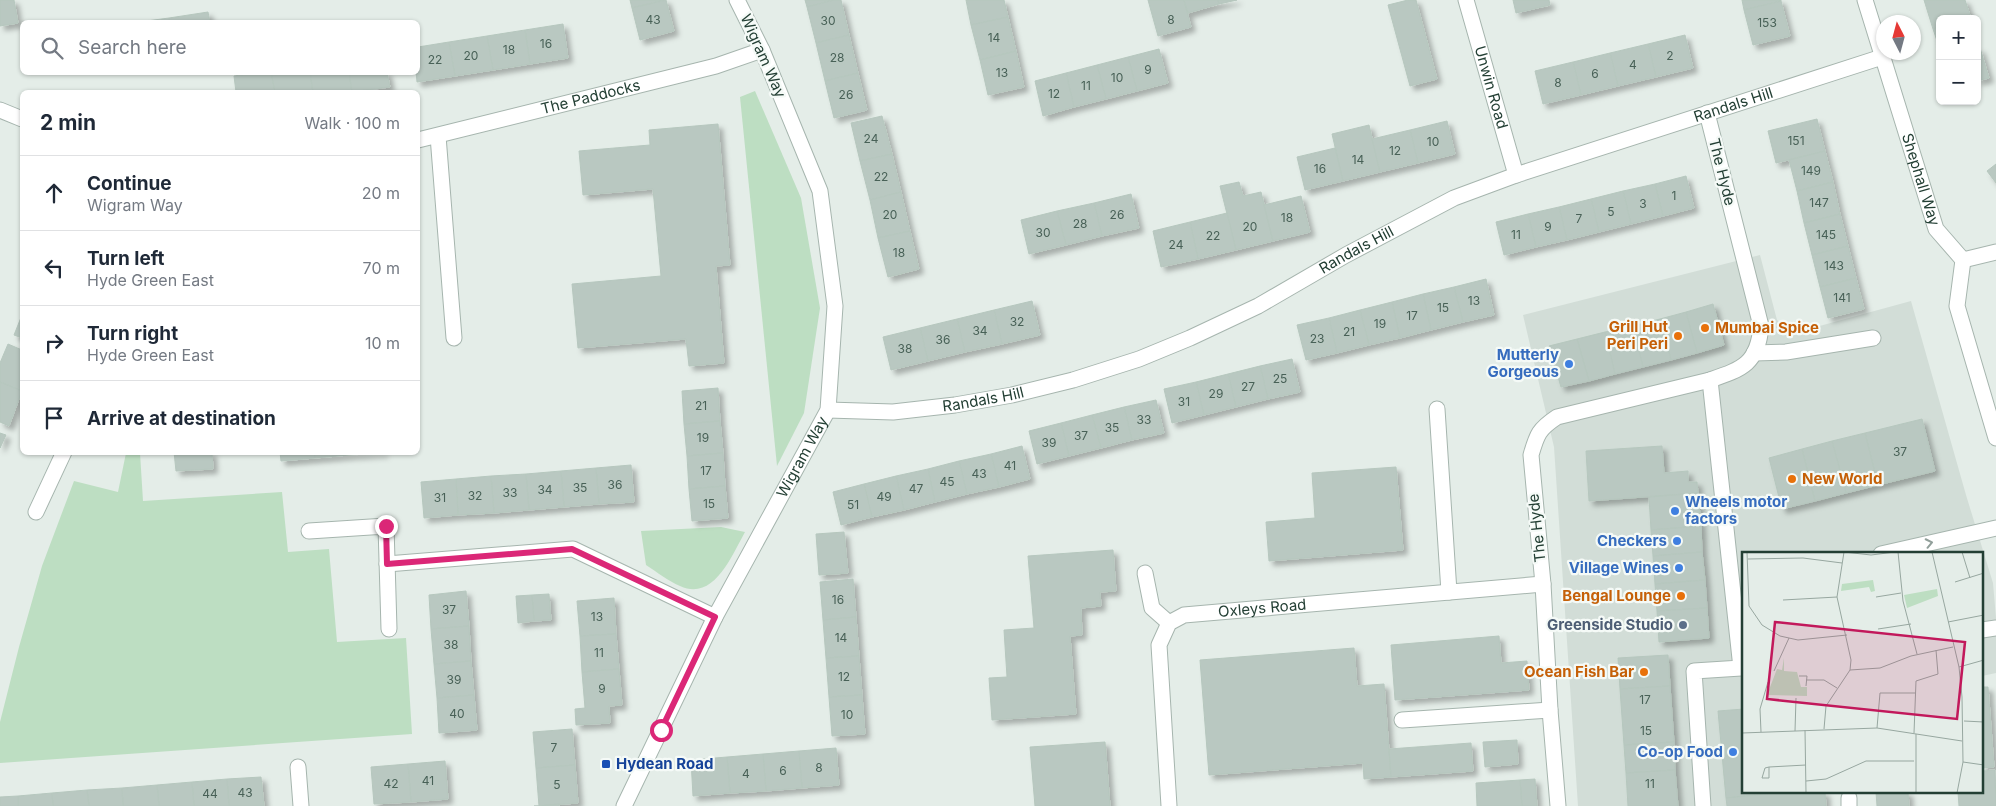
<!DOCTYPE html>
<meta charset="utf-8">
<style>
body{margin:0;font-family:Inter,sans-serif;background:#f2f2f3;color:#1f2937}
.controls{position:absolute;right:15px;top:15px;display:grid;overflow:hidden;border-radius:8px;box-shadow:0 1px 4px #0004}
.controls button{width:45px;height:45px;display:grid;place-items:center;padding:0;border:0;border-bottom:1px solid #e0e1e3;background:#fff;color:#1f2937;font:25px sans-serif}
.compass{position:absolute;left:1876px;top:15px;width:45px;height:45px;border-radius:50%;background:#fff;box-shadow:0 1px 4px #0004;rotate:354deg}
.stop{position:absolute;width:15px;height:15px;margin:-11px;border:4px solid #db2777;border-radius:50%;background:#fff}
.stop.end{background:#db2777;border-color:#fff;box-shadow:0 1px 5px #0008}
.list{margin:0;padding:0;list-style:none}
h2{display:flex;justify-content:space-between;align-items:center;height:65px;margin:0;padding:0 20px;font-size:21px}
h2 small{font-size:16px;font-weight:400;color:#747a83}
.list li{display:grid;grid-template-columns:32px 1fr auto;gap:15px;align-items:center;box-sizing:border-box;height:75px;padding:0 20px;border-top:1px solid #e0e1e3}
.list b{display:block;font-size:19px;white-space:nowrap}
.list p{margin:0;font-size:16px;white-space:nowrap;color:#747a83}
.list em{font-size:16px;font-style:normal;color:#747a83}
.icon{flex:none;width:28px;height:28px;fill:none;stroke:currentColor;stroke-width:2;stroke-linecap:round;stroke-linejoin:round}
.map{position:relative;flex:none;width:1996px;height:806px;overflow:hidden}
.search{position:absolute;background:#fff;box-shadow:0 1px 4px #0004;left:20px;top:20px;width:400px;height:55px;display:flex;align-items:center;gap:12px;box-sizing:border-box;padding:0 18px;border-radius:8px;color:#747a83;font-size:19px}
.panel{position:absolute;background:#fff;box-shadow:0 1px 4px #0004;left:20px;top:90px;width:400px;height:365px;border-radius:8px}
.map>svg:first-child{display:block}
.built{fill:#d2ddd7}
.green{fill:#bddec2}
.building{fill:#b9c8c1;stroke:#b6c7be;filter:url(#shadow)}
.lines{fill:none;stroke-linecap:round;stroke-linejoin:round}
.service-casing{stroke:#a6b5ae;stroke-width:17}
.pedestrian-casing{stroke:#a6b5ae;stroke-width:17}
.minor-casing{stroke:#a6b5ae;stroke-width:17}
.tertiary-casing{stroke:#a6b5ae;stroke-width:17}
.service{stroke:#fff;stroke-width:15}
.pedestrian{stroke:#fff;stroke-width:15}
.minor{stroke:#fff;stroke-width:15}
.tertiary{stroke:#fff;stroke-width:15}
.oneway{stroke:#919f9a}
.route{stroke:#db2777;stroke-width:6}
.food-dot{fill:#e8710a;stroke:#f5faf7;stroke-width:2}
.shop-dot{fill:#3f7fe0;stroke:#f5faf7;stroke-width:2}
.service-dot{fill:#5c6f8a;stroke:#f5faf7;stroke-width:2}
.transit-dot{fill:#1a4fb4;stroke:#f5faf7;stroke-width:2}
.labels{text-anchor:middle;stroke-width:4.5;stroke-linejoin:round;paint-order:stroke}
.number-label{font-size:12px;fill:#486157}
.street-label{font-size:15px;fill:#233f34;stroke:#f5faf7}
.food-label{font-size:15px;font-weight:bold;fill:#c56008;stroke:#f5faf7;text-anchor:end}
.shop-label{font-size:15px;font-weight:bold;fill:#366cbe;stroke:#f5faf7;text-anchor:end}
.service-label{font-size:15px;font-weight:bold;fill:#4e5e75;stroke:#f5faf7;text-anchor:end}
.transit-label{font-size:15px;font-weight:bold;fill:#164399;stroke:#f5faf7;text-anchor:start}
.inset-road{fill:none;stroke:#97a7a0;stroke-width:1}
.view{fill:#c2185b;fill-opacity:0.15;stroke:#c2185b;stroke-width:2.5}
.inset-edge{fill:none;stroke:#233f34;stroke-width:2.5}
</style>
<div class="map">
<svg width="1996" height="806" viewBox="0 0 1996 806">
<defs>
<filter id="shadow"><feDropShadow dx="4.5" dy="4.5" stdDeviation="2.5" flood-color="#0004"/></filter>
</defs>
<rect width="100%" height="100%" fill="#e4ede8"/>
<polygon class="built" points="1760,255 1777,320 1794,333 1911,301 1966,495 1993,583 1996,618 1996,673 1982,676 1982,554 1744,554 1744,792 1825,792 1826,806 1578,806 1554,447 1523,315"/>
<g class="green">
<polygon points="755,91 801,198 820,308 804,413 777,466 740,97"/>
<polygon points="126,453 140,453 143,501 282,492 288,552 329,549 337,642 406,638 412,734 0,763 0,722 19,647 42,566 74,481 118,492"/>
<path d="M721 527 745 532C732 555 714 602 680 586 668 581 657 572 646 565L641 531Z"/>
</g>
<g class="building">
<polygon points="0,0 14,0 18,23 0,26"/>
<polygon points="630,0 665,0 632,8"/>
<polygon points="666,0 674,31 640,40 632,8"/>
<polygon points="805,0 834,0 807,7"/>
<polygon points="834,0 841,0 849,35 816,43 807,7"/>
<polygon points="966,0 1004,0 1008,17 971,25"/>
<polygon points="1148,0 1184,0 1191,27 1158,36"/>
<polygon points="1184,0 1218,0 1219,4 1188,13"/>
<polygon points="1218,0 1237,0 1219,4"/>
<polygon points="1408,0 1416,0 1437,79 1410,86 1388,5"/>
<polygon points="1513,0 1549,0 1550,5 1516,13"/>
<polygon points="1742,0 1781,0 1781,1 1744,10"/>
<polygon points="1924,0 1965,0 1971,18 1940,19 1940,27 1933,29"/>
<polygon points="1781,1 1790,36 1753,45 1744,10"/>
<polygon points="208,12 210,22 170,22 169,18"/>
<polygon points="1008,17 1016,51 980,60 971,25"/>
<polygon points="169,18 170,22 139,22"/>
<polygon points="563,24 568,58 530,64 525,30"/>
<polygon points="1940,27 1940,50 1933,29"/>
<polygon points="525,30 530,64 493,70 487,36"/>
<polygon points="849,35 858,73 825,81 816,43"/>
<polygon points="1685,35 1693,68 1656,77 1648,44"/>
<polygon points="487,36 493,70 455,76 449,42"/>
<polygon points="449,42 455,76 417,82 416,72 418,72 418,47"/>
<polygon points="1648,44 1656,77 1618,86 1610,53"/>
<polygon points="1980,48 1989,78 1977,81 1977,49"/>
<polygon points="1159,49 1168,83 1137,91 1128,57"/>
<polygon points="1016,51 1024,87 988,95 980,60"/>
<polygon points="1610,53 1618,86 1581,95 1573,62"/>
<polygon points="1128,57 1137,91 1106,99 1097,65"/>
<polygon points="1573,62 1581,95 1543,104 1535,71"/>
<polygon points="1097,65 1106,99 1074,107 1066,73"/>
<polygon points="259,72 271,72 275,92 236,92 234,76"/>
<polygon points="271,72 310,72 313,92 275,92"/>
<polygon points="310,72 349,72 352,92 313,92"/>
<polygon points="349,72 387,72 390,87 352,92"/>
<polygon points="858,73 867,110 834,118 825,81"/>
<polygon points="1066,73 1074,107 1043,116 1035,81"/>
<polygon points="882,116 892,154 860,161 851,123"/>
<polygon points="1817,119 1825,151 1776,163 1768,131"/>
<polygon points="1447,121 1455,154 1418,163 1410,130"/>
<polygon points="718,124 730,265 716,266 724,363 689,366 686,339 578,348 572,284 661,276 653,189 583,195 579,151 650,145 649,130"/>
<polygon points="1369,125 1380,172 1343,181 1332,134"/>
<polygon points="1410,130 1418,163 1380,172 1372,139"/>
<polygon points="1335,148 1343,181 1305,190 1297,157"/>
<polygon points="1825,151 1833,182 1797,191 1789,160"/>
<polygon points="892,154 901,192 870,200 860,161"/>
<polygon points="1996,164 1996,183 1987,171"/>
<polygon points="1686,176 1694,208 1663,216 1655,184"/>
<polygon points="1239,182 1243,196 1261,192 1273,241 1236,250 1220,186"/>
<polygon points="1833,182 1840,214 1804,223 1797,191"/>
<polygon points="1655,184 1663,216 1631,224 1623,191"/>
<polygon points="1623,191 1631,224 1599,232 1591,199"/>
<polygon points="901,192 910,231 878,238 870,200"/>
<polygon points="1131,194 1139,228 1102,236 1094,203"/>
<polygon points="1301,196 1310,232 1273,241 1264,205"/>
<polygon points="1591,199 1599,232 1567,240 1559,207"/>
<polygon points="1094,203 1102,236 1066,245 1057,211"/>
<polygon points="1559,207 1567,240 1536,247 1528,214"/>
<polygon points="1057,211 1066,245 1029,254 1021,220"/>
<polygon points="1227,213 1236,250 1198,259 1190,222"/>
<polygon points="1528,214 1536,247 1504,255 1496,222"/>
<polygon points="1840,214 1848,246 1812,255 1804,223"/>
<polygon points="1190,222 1198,259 1161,267 1153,231"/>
<polygon points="910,231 919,269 888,277 878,238"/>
<polygon points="1848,246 1856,278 1820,287 1812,255"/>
<polygon points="1856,278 1864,309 1828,318 1820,287"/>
<polygon points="1486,279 1494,315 1463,322 1454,287"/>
<polygon points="1454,287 1463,322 1431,330 1423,294"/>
<polygon points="1423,294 1431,330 1400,338 1392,302"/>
<polygon points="1032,301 1040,335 1002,344 994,310"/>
<polygon points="1392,302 1400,338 1369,345 1360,310"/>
<polygon points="1713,304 1724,345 1697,353 1686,312"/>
<polygon points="994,310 1002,344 965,352 957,319"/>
<polygon points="1360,310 1369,345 1337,353 1329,318"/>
<polygon points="1686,312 1697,353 1671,360 1660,319"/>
<polygon points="22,315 22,338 14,335"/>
<polygon points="1329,318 1337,353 1306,360 1297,325"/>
<polygon points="957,319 965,352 928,361 920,328"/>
<polygon points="1660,319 1671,360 1643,367 1633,326"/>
<polygon points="1633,326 1643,367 1615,374 1605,332"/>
<polygon points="920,328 928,361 891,370 883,337"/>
<polygon points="1605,332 1615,374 1589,381 1577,339"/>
<polygon points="1577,339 1589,381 1561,387 1549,346"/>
<polygon points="8,344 22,350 22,391 0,382 0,363"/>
<polygon points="1292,359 1300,392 1268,399 1260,366"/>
<polygon points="1260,366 1268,399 1236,407 1228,374"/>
<polygon points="1228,374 1236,407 1204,415 1196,382"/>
<polygon points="0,382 22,391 9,426 0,422"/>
<polygon points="1196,382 1204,415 1172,423 1164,389"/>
<polygon points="718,388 720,421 684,424 682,391"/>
<polygon points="1156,400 1164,433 1132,440 1124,407"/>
<polygon points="1124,407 1132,440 1101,448 1092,415"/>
<polygon points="1092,415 1101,448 1069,456 1061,423"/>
<polygon points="1922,419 1935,471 1878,485 1865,433"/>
<polygon points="720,421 723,453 687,456 684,424"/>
<polygon points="1061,423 1069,456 1037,464 1029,431"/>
<polygon points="0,433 6,435 0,448"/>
<polygon points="1865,433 1878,485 1846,493 1832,441"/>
<polygon points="1832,441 1846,493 1815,501 1802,449"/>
<polygon points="1022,446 1030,479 999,487 991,454"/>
<polygon points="1662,446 1664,473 1688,471 1688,482 1697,482 1698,493 1589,501 1586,451"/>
<polygon points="1802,449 1815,501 1782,509 1769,458"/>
<polygon points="174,452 212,452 213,469 176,471"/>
<polygon points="280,452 314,452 315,458 281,461"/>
<polygon points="314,452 349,452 349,455 315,458"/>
<polygon points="349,452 384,452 384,453 349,455"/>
<polygon points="723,453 725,486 689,489 687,456"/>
<polygon points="991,454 999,487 967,494 959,461"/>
<polygon points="959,461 967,494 935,502 928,469"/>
<polygon points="631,465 634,502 599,504 596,468"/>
<polygon points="1396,467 1403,550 1269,561 1266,522 1315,518 1312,473"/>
<polygon points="596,468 599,504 564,507 561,471"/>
<polygon points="928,469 935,502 904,510 896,476"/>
<polygon points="561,471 564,507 529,510 526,474"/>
<polygon points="526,474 529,510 494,513 491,476"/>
<polygon points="491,476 494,513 458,515 456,479"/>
<polygon points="896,476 904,510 872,517 864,484"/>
<polygon points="456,479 458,515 424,518 421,482"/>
<polygon points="864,484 872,517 841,525 833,492"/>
<polygon points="725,486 728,518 692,521 689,489"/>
<polygon points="1698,493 1701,526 1651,530 1649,497"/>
<polygon points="1701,526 1702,552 1653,556 1651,530"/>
<polygon points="844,532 848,573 819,575 816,534"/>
<polygon points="1113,550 1116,591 1100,592 1101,606 1081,608 1082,635 1070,636 1076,714 992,720 989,678 1007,677 1004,630 1034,628 1028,556"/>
<polygon points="1702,552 1705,580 1655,584 1653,556"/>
<polygon points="853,579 856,617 823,620 820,582"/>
<polygon points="1705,580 1707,608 1657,611 1655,584"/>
<polygon points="466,591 469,626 431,629 429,595"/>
<polygon points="549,594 551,620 534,621 532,595"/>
<polygon points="532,595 534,621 518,623 516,596"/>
<polygon points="614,598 616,634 580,636 577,601"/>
<polygon points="1707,608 1709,638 1659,642 1657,611"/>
<polygon points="856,617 859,656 826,658 823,620"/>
<polygon points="469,626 471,661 434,664 431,629"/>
<polygon points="616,634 619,669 582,672 580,636"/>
<polygon points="1499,636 1501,663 1527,661 1529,690 1395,700 1391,645"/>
<polygon points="1354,648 1357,686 1384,684 1391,777 1364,779 1363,763 1209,775 1200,660"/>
<polygon points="1668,655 1670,686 1620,689 1618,658"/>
<polygon points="859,656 862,695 829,697 826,658"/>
<polygon points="471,661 474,695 437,698 434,664"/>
<polygon points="619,669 622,705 609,706 610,723 576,725 575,709 585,708 582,672"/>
<polygon points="1670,686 1674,742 1624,745 1620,689"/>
<polygon points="1982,687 1988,687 1994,767 1982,768"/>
<polygon points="474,695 477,730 439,733 437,698"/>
<polygon points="862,695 865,734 832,736 829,697"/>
<polygon points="1744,709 1744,792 1786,792 1726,798 1718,711"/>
<polygon points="572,729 575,765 536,768 533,732"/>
<polygon points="1517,740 1518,764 1485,767 1483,742"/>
<polygon points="1105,742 1110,806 1035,806 1030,747"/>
<polygon points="1674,742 1675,770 1626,773 1624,745"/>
<polygon points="1471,743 1473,771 1391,777 1389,749"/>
<polygon points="836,748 839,785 802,788 799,751"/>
<polygon points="799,751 802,788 766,791 763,754"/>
<polygon points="763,754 766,791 730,793 727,757"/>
<polygon points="727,757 730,793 693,796 691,760"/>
<polygon points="445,761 448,799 411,802 408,764"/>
<polygon points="408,764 411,802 374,804 371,767"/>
<polygon points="575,765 578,803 539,806 536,768"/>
<polygon points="1675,770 1678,806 1628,806 1626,773"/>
<polygon points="1995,770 1996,806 1959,806 1958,792 1982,792 1982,771"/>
<polygon points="261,777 264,806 229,806 227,779"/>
<polygon points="227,779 229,806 194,806 192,782"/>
<polygon points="1535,779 1537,806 1522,806 1520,780"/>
<polygon points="1520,780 1522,806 1477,806 1476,783"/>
<polygon points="192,782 194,806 159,806 157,785"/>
<polygon points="157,785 159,806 123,806 122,788"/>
<polygon points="122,788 123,806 89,806 87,790"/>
<polygon points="87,790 89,806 53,806 52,793"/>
<polygon points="1786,792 1825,792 1826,806 1727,806 1726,798"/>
<polygon points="1876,792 1908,792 1909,806 1877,806"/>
<polygon points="52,793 53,806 18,806 18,796"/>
<polygon points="18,796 18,806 0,806 0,797"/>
<polygon points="559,804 559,806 534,806 539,806"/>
</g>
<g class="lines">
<defs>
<g id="service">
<polyline points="438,136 454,338"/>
<polyline points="1754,353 1786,352 1873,338"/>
<polyline points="1437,409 1449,592"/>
<polyline points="1881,554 1996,528"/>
<polyline points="1982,630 1996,628"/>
<polyline points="1402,720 1550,710"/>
<polyline points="1849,798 1849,806"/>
</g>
<polyline id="pedestrian" points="1703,806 1694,671 1741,668 1710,380"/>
<g id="minor">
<path id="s1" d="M1466 0 1516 175"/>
<polyline points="0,110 22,119"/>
<path id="s2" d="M418 140 716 66 762 50"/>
<polyline points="1963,260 1996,252"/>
<path id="s3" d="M828 410 893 412 955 405 1012 395 1073 380 1139 359 1190 338 1258 306 1346 255 1454 198 1516 175 1882 57"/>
<polyline points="36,512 64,452"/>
<polyline points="309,531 386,526 389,629"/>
<polyline points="387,564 573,549 715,617"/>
<polyline points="1145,573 1152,608 1169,623"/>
<polyline points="298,767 301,806"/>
<path id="s4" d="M624 806 715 617 828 410 835 306 820 191 762 50 737 0"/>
<path id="s5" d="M1169 806 1159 645 1169 623 1184 615 1543 584"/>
<path d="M1558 806 1550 710 1543 584 1531 455C1537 434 1539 429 1557 417L1710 380C1742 369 1758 364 1761 326L1707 113"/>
</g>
<g id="tertiary">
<path id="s6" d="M1865 0 1936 229 1963 260 1957 306 1996 438"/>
</g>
</defs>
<use href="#service" class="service-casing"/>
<use href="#pedestrian" class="pedestrian-casing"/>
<use href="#minor" class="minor-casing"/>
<use href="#tertiary" class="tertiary-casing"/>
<use href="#service" class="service"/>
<use href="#pedestrian" class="pedestrian"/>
<use href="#minor" class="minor"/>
<use href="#tertiary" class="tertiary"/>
</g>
<defs><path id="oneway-chevron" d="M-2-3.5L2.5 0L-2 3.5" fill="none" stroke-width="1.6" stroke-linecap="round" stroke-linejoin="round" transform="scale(1.25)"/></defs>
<use class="oneway" href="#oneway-chevron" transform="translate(1929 543) rotate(-12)"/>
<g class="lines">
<polyline class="route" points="386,526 387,564 572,549 715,617 661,730"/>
</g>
<g class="food-dot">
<circle cx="1705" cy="328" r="5"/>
<circle cx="1678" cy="336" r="5"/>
<circle cx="1792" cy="479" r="5"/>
<circle cx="1681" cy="596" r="5"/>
<circle cx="1644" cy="672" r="5"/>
</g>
<g class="shop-dot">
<circle cx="1569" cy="364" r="5"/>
<circle cx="1675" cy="511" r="5"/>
<circle cx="1677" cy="541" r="5"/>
<circle cx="1679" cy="568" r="5"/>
<circle cx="1733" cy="752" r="5"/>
</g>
<circle class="service-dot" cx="1683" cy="625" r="5"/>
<rect class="transit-dot" x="601" y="759" width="10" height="10" rx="2.5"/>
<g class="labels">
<g class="number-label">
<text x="653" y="24">43</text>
<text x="1171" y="24">8</text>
<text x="828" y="25">30</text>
<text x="1767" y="27">153</text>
<text x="994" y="42">14</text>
<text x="546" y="48">16</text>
<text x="509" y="54">18</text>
<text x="471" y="60">20</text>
<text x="1670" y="60">2</text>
<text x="837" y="62">28</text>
<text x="435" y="64">22</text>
<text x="1633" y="69">4</text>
<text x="1148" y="74">9</text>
<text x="1002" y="77">13</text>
<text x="1595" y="78">6</text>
<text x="1117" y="82">10</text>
<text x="1558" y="87">8</text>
<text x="1086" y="90">11</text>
<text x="1054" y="98">12</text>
<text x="846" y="99">26</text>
<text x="871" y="143">24</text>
<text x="1796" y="145">151</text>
<text x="1433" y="146">10</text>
<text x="1395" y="155">12</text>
<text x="1358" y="164">14</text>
<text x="1320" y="173">16</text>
<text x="1811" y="175">149</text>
<text x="881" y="181">22</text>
<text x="1674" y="200">1</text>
<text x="1819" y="207">147</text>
<text x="1643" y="208">3</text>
<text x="1611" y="216">5</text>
<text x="890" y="219">20</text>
<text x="1117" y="219">26</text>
<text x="1287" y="222">18</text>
<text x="1579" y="223">7</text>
<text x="1080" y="228">28</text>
<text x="1250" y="231">20</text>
<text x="1548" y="231">9</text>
<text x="1043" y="237">30</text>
<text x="1516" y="239">11</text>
<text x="1826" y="239">145</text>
<text x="1213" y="240">22</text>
<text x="1176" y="249">24</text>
<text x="899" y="257">18</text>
<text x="1834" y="270">143</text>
<text x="1842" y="302">141</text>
<text x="1474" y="305">13</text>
<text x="1443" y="312">15</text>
<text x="1412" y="320">17</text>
<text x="1017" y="326">32</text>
<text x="1380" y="328">19</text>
<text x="980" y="335">34</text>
<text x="1349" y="336">21</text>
<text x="1317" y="343">23</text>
<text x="943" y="344">36</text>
<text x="905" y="353">38</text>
<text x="1280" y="383">25</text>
<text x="1248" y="391">27</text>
<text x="1216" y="398">29</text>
<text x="1184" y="406">31</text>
<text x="701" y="410">21</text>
<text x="1144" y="424">33</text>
<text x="1112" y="432">35</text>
<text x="1081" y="440">37</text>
<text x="703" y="442">19</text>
<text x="1049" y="447">39</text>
<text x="1900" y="456">37</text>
<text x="1010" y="470">41</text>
<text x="706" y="475">17</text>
<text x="979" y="478">43</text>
<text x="947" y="486">45</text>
<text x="615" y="489">36</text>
<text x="580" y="492">35</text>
<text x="916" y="493">47</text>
<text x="545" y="494">34</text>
<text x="510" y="497">33</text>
<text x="475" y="500">32</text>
<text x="884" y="501">49</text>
<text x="440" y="502">31</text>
<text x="709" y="508">15</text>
<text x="853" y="509">51</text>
<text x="838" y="604">16</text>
<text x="449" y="614">37</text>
<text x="597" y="621">13</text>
<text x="841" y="642">14</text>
<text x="451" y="649">38</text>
<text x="599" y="657">11</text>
<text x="844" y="681">12</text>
<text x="454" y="684">39</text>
<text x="602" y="693">9</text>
<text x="1645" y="704">17</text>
<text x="457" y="718">40</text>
<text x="847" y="719">10</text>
<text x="1646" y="735">15</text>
<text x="554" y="752">7</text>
<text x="819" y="772">8</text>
<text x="783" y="775">6</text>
<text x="746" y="778">4</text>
<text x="428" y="785">41</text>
<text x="391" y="788">42</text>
<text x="1650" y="788">11</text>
<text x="557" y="789">5</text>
<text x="245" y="797">43</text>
<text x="210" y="798">44</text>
</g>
<g class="street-label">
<text transform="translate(763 56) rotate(66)" y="5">Wigram Way</text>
<text dy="5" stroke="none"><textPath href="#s1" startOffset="91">Unwin Road</textPath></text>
<text dy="5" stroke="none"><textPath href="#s2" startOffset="178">The Paddocks</textPath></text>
<text dy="5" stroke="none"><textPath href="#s3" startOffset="966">Randals Hill</textPath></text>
<text transform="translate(1722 172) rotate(76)" y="5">The Hyde</text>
<text dy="5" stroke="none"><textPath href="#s6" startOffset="188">Shephall Way</textPath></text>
<text dy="5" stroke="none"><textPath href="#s3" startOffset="561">Randals Hill</textPath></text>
<text dy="5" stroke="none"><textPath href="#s3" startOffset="156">Randals Hill</textPath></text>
<text dy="5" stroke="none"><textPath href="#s4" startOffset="392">Wigram Way</textPath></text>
<text transform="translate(1537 528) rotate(-96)" y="5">The Hyde</text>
<text dy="5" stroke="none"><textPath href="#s5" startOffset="281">Oxleys Road</textPath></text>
</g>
<g class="food-label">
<text x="1668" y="332">Grill Hut<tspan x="1668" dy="17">Peri Peri</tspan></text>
<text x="1715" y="333" text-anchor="start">Mumbai Spice</text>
<text x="1802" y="484" text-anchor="start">New World</text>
<text x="1671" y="601">Bengal Lounge</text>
<text x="1634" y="677">Ocean Fish Bar</text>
</g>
<g class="shop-label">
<text x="1559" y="360">Mutterly<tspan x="1559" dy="17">Gorgeous</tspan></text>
<text x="1685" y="507" text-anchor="start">Wheels motor<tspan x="1685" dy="17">factors</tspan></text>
<text x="1667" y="546">Checkers</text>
<text x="1669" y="573">Village Wines</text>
<text x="1723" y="757">Co-op Food</text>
</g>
<g class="service-label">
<text x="1673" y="630">Greenside Studio</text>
</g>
<g class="transit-label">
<text x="616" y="769">Hydean Road</text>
</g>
</g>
<g transform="translate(1742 552)">
<rect width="241" height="241" fill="#e4ede8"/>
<path d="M131 28 133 39 129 40 127 35 99 39 100 32ZM195 37 196 44 165 56 162 43ZM42 106V119L55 120 59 135H65V144L25 143 35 117 40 118Z" fill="#bddec2"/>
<path class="inset-road" d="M5 0 7 54 20 73 38 84 56 88 105 83M102 0 129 3 153 0M156 0 161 49 175 102M190 0 217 115 220 145 221 210 215 241M220 0 228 26M6 7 61 6 100 11M213 30 242 21M134 45 159 41M41 48 95 45M206 70 242 63M136 77 169 72M217 115 242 108M108 118 138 116 169 104 211 95M32 119 47 86M57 124H65L64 134M64 128H82L95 136M222 169 242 170M135 176 138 141H174M82 177 84 154 108 118 109 108 95 45 102 0M63 178 64 241M53 179 54 146M19 180 18 157 26 130M0 181 135 176 220 189M172 181 174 129 196 122 194 98M221 210 242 213M27 215V226H20L23 216 27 215 64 213M64 229 84 227 124 209H172M174 241V182"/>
<path class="view" d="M33 70 223 90 215 167 25 147Z"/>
<rect width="241" height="241" class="inset-edge"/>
</g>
</svg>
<div class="controls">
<button>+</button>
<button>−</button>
</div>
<svg class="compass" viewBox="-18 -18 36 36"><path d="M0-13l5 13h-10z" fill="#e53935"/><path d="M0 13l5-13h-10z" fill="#747a83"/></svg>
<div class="stop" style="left:661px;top:730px"></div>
<div class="stop end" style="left:386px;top:526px"></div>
<div class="search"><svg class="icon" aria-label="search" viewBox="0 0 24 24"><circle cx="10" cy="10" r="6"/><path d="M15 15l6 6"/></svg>Search here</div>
<section class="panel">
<h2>2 min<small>Walk · 100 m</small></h2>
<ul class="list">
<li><svg class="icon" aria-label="ahead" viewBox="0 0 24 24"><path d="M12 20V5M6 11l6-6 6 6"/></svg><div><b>Continue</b><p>Wigram Way</p></div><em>20 m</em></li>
<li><svg class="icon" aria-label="left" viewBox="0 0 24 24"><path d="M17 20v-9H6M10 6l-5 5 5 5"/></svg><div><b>Turn left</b><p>Hyde Green East</p></div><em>70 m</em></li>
<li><svg class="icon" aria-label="right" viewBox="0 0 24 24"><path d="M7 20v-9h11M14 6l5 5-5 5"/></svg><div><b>Turn right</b><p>Hyde Green East</p></div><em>10 m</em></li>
<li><svg class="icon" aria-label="arrive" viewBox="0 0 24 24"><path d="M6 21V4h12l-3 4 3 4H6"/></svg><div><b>Arrive at destination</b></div></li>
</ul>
</section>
</div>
